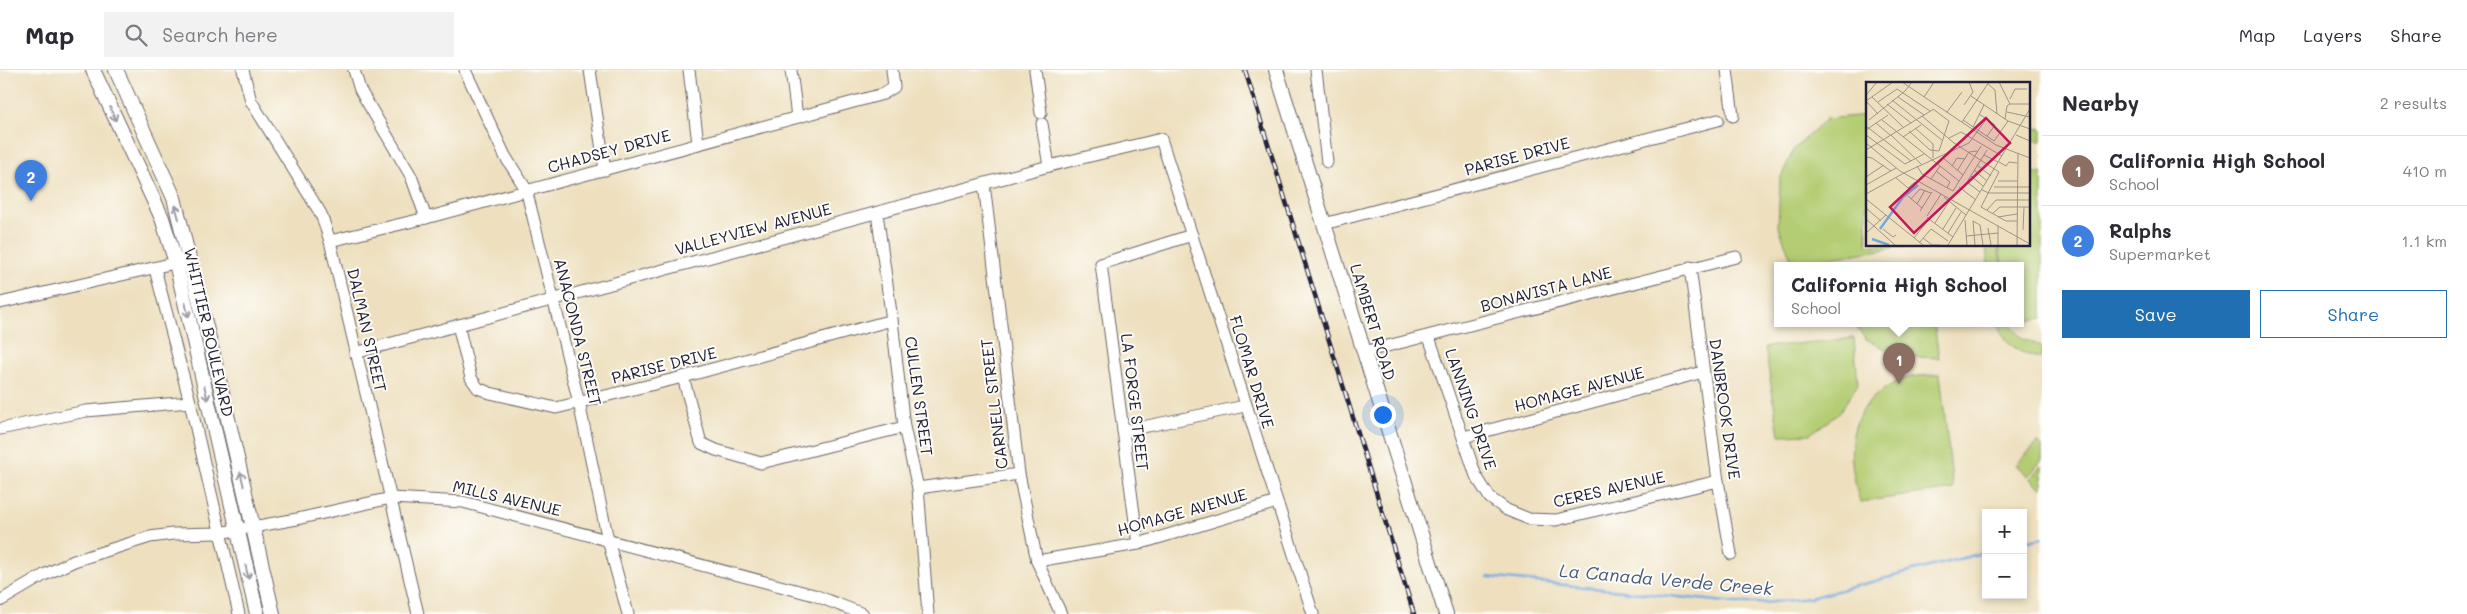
<!DOCTYPE html>
<meta charset="utf-8">
<style>
body{margin:0;font-family:Mali,sans-serif;background:#f2f2f3;color:#2b2b33}
.controls{position:absolute;right:15px;bottom:15px;display:grid;overflow:hidden;border-radius:0px;box-shadow:0 2px 8px #0003}
.controls button{width:45px;height:45px;display:grid;place-items:center;padding:0;border:0;border-bottom:1px solid #e1e1e2;background:#fff;color:#2b2b33;font:25px sans-serif}
.you{position:absolute;left:1382px;top:344px;width:18px;height:18px;margin:-12px;border:4px solid #fff;border-radius:50%;background:#1a73e8;box-shadow:0 0 0 8px #1a73e833}
.badge{display:grid;place-items:center;width:32px;height:32px;border-radius:50%;background:#1f6fb2;color:#fff;font-size:16px;font-weight:700}
.pin{position:absolute;translate:-50% -41px;filter:drop-shadow(0 1px 2px #0008)}
.pin::after{content:'';position:absolute;top:26px;width:18px;height:15px;background:inherit;clip-path:polygon(0 0,100% 0,50% 100%)}
.popup{position:absolute;left:1774px;top:192px;width:250px;height:65px;box-sizing:border-box;display:grid;place-content:center;border-radius:0px;background:#fff;filter:drop-shadow(0 1px 4px #0005);font-size:16px;white-space:nowrap;color:#7c7c81}
.popup b{font-size:19px;color:#2b2b33}
.popup::after{content:'';position:absolute;left:50%;top:100%;margin-left:-10px;border:10px solid transparent;border-top-color:#fff}
.list{margin:0;padding:0;list-style:none}
h2{display:flex;justify-content:space-between;align-items:center;height:65px;margin:0;padding:0 20px;font-size:21px}
h2 small{font-size:16px;font-weight:400;color:#7c7c81}
.list li{display:grid;grid-template-columns:32px 1fr auto;gap:15px;align-items:center;box-sizing:border-box;height:70px;padding:0 20px;border-top:1px solid #e1e1e2}
.list b{display:block;font-size:19px;white-space:nowrap}
.list p{margin:0;font-size:16px;white-space:nowrap;color:#7c7c81}
.list em{font-size:16px;font-style:normal;color:#7c7c81}
.actions{display:flex;gap:10px;padding:15px 20px}
.actions a{flex:1;padding:11px 0;border:1px solid #1f6fb2;border-radius:0px;text-align:center;font-size:18px;color:#1f6fb2}
.actions .main{background:#1f6fb2;color:#fff}
.icon{flex:none;width:28px;height:28px;fill:none;stroke:currentColor;stroke-width:2;stroke-linecap:round;stroke-linejoin:round}
.map{position:relative;flex:none;width:2042px;height:544px;overflow:hidden}
header{display:flex;align-items:center;gap:30px;box-sizing:border-box;height:70px;padding:0 25px;background:#fff;border-bottom:1px solid #e1e1e2}
header strong{font-size:24px}
nav{display:flex;gap:28px;margin-inline-start:auto;font-size:18px}
.search{width:350px;height:45px;background:#f2f2f3;display:flex;align-items:center;gap:12px;box-sizing:border-box;padding:0 18px;border-radius:0px;color:#7c7c81;font-size:19px}
main{display:flex}
aside{flex:1;background:#fff}
.map>svg:first-child{display:block}
.green{fill:#b4cd73;stroke:#6b7857}
.lines{fill:none;stroke-linecap:round;stroke-linejoin:round}
.stream{stroke:#75a8e1;stroke-width:2.5}
.minor-casing{stroke:#696469;stroke-width:13}
.major-casing{stroke:#696469;stroke-width:16}
.minor{stroke:#fff;stroke-width:11}
.major{stroke:#fff;stroke-width:14}
.rail-casing{stroke:#22223b;stroke-width:4.5}
.rail{stroke:#fdfcf7;stroke-width:2.5;stroke-dasharray:8;stroke-linecap:butt}
.oneway{stroke:#9c9ca7}
.labels{text-anchor:middle;stroke-width:4;stroke-linejoin:round;paint-order:stroke}
.street-label{font-size:16px;fill:#22223b;stroke:#fdfcf7}
.water-label{font-size:18px;font-style:italic;fill:#43587d;stroke:#fdfcf7}
.inset-river{fill:none;stroke:#75a8e1;stroke-width:2.5}
.inset-road{fill:none;stroke:#9c948a;stroke-width:1}
.view{fill:#c2185b;fill-opacity:0.15;stroke:#c2185b;stroke-width:2.5}
.inset-edge{fill:none;stroke:#22223b;stroke-width:2.5}
</style>
<header>
<strong>Map</strong>
<div class="search"><svg class="icon" aria-label="search" viewBox="0 0 24 24"><circle cx="10" cy="10" r="6"/><path d="M15 15l6 6"/></svg>Search here</div>
<nav><a>Map</a><a>Layers</a><a>Share</a></nav>
</header>
<main>
<div class="map">
<svg width="2042" height="544" viewBox="0 0 2042 544">
<rect width="100%" height="100%" fill="#fdfcf7"/>
<filter id="ink" filterUnits="userSpaceOnUse"><feTurbulence type="fractalNoise" baseFrequency=".02" numOctaves="2"/><feDisplacementMap in="SourceGraphic" scale="10" xChannelSelector="R" yChannelSelector="G"/><feConvolveMatrix kernelMatrix="1 2 1 2 8 2 1 2 1" color-interpolation-filters="sRGB"/></filter>
<filter id="wash" filterUnits="userSpaceOnUse"><feTurbulence type="fractalNoise" baseFrequency=".0096" numOctaves="4" result="noise"/><feDisplacementMap in="SourceGraphic" scale="20" xChannelSelector="R" yChannelSelector="G"/><feGaussianBlur stdDeviation="1.12" result="paint"/><feColorMatrix in="noise" values="0 0 0 0 0 0 0 0 0 0 0 0 0 0 0 0 0 1.4 0 .05"/><feComposite in="paint" operator="in"/></filter>
<g filter="url(#wash)">
<rect width="100%" height="100%" fill="#eee0bf"/>
<g class="green">
<polygon points="1867,45 1867,175 1912,175 1793,194 1778,155 1780,109 1794,79 1826,49"/>
<polygon points="2028,57 2042,59 2042,71 2028,70"/>
<polygon points="2042,102 2042,249 2020,252 2020,195 2002,195 1999,175 2028,175 2028,104"/>
<polygon points="1986,175 1998,175 2001,195 1988,195"/>
<polygon points="1853,253 1934,253 1939,288 1899,286 1866,269"/>
<path d="M1997 253H2014L2010 254 2023 269 2042 276V288C2021 286 2004 273 1997 253Z"/>
<polygon points="1854,268 1858,314 1838,344 1810,364 1779,365 1765,277"/>
<path d="M1940 304 1953 419 1860 432C1845 380 1845 335 1901 310 1912 305 1928 306 1940 304Z"/>
<polygon points="2038,372 2042,376 2042,390 2028,406 2016,395"/>
<polygon points="2042,395 2042,418 2041,418 2030,408"/>
</g>
<g class="lines">
<g class="stream">
<polyline points="2023,472 2042,468"/>
<polyline points="1488,507 1736,533 1764,533 1810,528 1986,482"/>
</g>
</g>
</g>
<g filter="url(#ink)">
<g class="lines">
<defs>
<g id="minor">
<polyline points="243,0 251,31 321,144 330,171 418,544"/>
<polyline points="354,0 360,20 411,106 426,148"/>
<polyline points="465,0 505,86 526,119 579,333 608,470 628,544"/>
<polyline points="590,0 605,100"/>
<polyline points="689,0 698,73"/>
<polyline points="791,0 797,47"/>
<polyline points="1035,0 1041,43"/>
<polyline points="1316,0 1327,92"/>
<polyline points="1727,0 1733,46"/>
<polyline points="1042,54 1049,96"/>
<polyline points="984,114 1019,404 1037,491 1061,544"/>
<polyline points="877,143 892,250 904,357 918,418 928,544"/>
<polyline points="1324,154 1718,50"/>
<polyline points="330,171 426,148 883,24 894,17 892,0"/>
<polyline points="1690,197 1718,411 1731,484"/>
<polyline points="155,199 190,332 239,544"/>
<polyline points="0,233 183,191"/>
<polyline points="458,255 471,308 478,318 490,323 556,338 683,307 892,250"/>
<polyline points="1429,267 1476,406 1490,428 1507,440 1529,449 1556,450 1718,411"/>
<polyline points="1364,282 1736,187"/>
<polyline points="355,283 1049,96 1161,69 1313,544"/>
<polyline points="683,307 701,373 716,380 761,393 904,357"/>
<polyline points="0,359 86,341 190,332"/>
<polyline points="1123,361 1245,336"/>
<polyline points="1464,367 1703,302"/>
<polyline points="918,418 1019,404"/>
<polyline points="1138,474 1101,194 1192,165"/>
<polyline points="1037,491 1138,474 1277,432"/>
<polyline points="0,531 44,505 74,491 150,467 173,464 219,463 297,449 391,428 463,432 814,525 863,544"/>
</g>
<g id="major">
<polyline points="93,0 162,148 176,193 257,544"/>
<polyline points="116,0 174,128 216,297 273,544"/>
<polyline points="1276,0 1446,544"/>
</g>
</defs>
<use href="#minor" class="minor-casing"/>
<use href="#major" class="major-casing"/>
<use href="#minor" class="minor"/>
<use href="#major" class="major"/>
<defs>
<polyline id="rail" points="1245,0 1414,544"/>
</defs>
<use href="#rail" class="rail-casing"/>
<use href="#rail" class="rail"/>
</g>
<defs><path id="oneway-shaft" d="M-6 0H5M1.5-3L5.5 0L1.5 3" fill="none" stroke-width="1.6" stroke-linecap="round" stroke-linejoin="round" transform="scale(1.25)"/></defs>
<g class="oneway">
<use href="#oneway-shaft" transform="translate(113 44) rotate(66)"/>
<use href="#oneway-shaft" transform="translate(177 142) rotate(-105)"/>
<use href="#oneway-shaft" transform="translate(187 240) rotate(77)"/>
<use href="#oneway-shaft" transform="translate(206 323) rotate(77)"/>
<use href="#oneway-shaft" transform="translate(242 409) rotate(-103)"/>
<use href="#oneway-shaft" transform="translate(247 502) rotate(77)"/>
</g>
</g>
<g class="labels">
<g class="street-label">
<text transform="translate(609 81) rotate(-15)" y="6">CHADSEY DRIVE</text>
<text transform="translate(1517 86) rotate(-15)" y="6">PARISE DRIVE</text>
<text transform="translate(753 159) rotate(-15)" y="6">VALLEYVIEW AVENUE</text>
<text transform="translate(1546 219) rotate(-15)" y="6">BONAVISTA LANE</text>
<text transform="translate(1373 252) rotate(73)" y="6">LAMBERT ROAD</text>
<text transform="translate(367 260) rotate(77)" y="6">DALMAN STREET</text>
<text transform="translate(209 262) rotate(77)" y="6">WHITTIER BOULEVARD</text>
<text transform="translate(578 262) rotate(76)" y="6">ANACONDA STREET</text>
<text transform="translate(664 295) rotate(-14)" y="6">PARISE DRIVE</text>
<text transform="translate(1252 302) rotate(73)" y="6">FLOMAR DRIVE</text>
<text transform="translate(1579 319) rotate(-15)" y="6">HOMAGE AVENUE</text>
<text transform="translate(919 326) rotate(82)" y="6">CULLEN STREET</text>
<text transform="translate(1135 332) rotate(83)" y="6">LA FORGE STREET</text>
<text transform="translate(994 334) rotate(-97)" y="6">CARNELL STREET</text>
<text transform="translate(1471 339) rotate(71)" y="6">LANNING DRIVE</text>
<text transform="translate(1725 339) rotate(82)" y="6">DANBROOK DRIVE</text>
<text transform="translate(1609 419) rotate(-13)" y="6">CERES AVENUE</text>
<text transform="translate(507 428) rotate(13)" y="6">MILLS AVENUE</text>
<text transform="translate(1182 442) rotate(-16)" y="6">HOMAGE AVENUE</text>
</g>
<g class="water-label">
<text transform="translate(1666 510) rotate(5)" y="6">La Canada Verde Creek</text>
</g>
</g>
<g transform="translate(1866 12)">
<rect width="164" height="164" fill="#eee0bf"/>
<path class="inset-river" d="M14 147 37 115 52 103M6 157 23 163"/>
<path class="inset-road" d="M36 0 130 63 164 76M133 0 144 22M122 2 129 8 131 32M1 12 11 0M105 14 142 39 164 47M6 15 37 45M32 15 58 33M58 15 68 0M144 17 149 7H161M26 18 77 59M0 19 27 0M0 19 12 32M12 20 31 7 64 29M21 22 45 41M144 22H164M98 23 107 10 103 0M81 30 96 10M141 30 164 35M113 32 129 43 121 54M56 34 88 61 133 90 115 125 140 139H151M139 37 141 24 144 22M3 38 39 9 46 0M16 38 93 99M97 38 128 59M96 40 123 0M10 41 24 53M0 44 45 79M107 45 118 23M49 46 67 62V76M0 48 22 33M43 49 64 68 73 69 83 39 67 27M0 53 39 82 58 72M25 53 55 82M150 53 164 59M37 55 55 43M83 56 95 50 136 74M128 59 142 39M0 61 34 89 164 162M0 68 68 27M118 73 132 80M0 75 6 76 25 89M76 75 97 93M133 80 140 84 143 80 151 81M111 83 125 94M51 84 56 92 87 109 115 64M86 84 91 76 99 77M108 88 121 99M70 89 84 100 81 106M91 89 103 70 111 69M38 91 103 61 121 36M105 94 117 104M0 95 18 83M30 96 42 106 49 100M65 97 74 84M132 99H151M0 103 30 86M93 105 110 118M128 105H164M116 108 123 111H164M114 110 101 100 121 68M0 112 38 91M42 114 56 126M78 115 100 133M0 117 57 163M45 117 54 107 65 111M51 122 59 108M0 126 15 139M121 128 130 118H164M54 129 66 110M127 131 134 125H164M61 134 75 112M132 135 151 132M0 137 29 163M63 137 87 155M99 138 101 163M69 141 84 118M122 146 125 163M17 147 27 155 30 153M77 147 90 126M157 148 158 125M0 151 20 133M82 151 95 130M100 154 132 151M48 156 63 137 61 135M57 156 66 163H74M53 161 65 147 82 159M82 163 164 27M109 163 107 139 114 143 117 163M132 163V144M151 163 152 71"/>
<path class="view" d="M120 36 144 61 48 151 24 125Z"/>
<rect width="164" height="164" class="inset-edge"/>
</g>
</svg>
<div class="controls">
<button>+</button>
<button>−</button>
</div>
<div class="you"></div>
<div class="pin badge" style="left:1899px;top:314px;background:#8d6e63">1</div>
<div class="popup"><b>California High School</b>School</div>
<div class="pin badge" style="left:31px;top:131px;background:#3f7fe0">2</div>
</div>
<aside>
<h2>Nearby<small>2 results</small></h2>
<ul class="list">
<li><span class="badge" style="background:#8d6e63">1</span><div><b>California High School</b><p>School</p></div><em>410 m</em></li>
<li><span class="badge" style="background:#3f7fe0">2</span><div><b>Ralphs</b><p>Supermarket</p></div><em>1.1 km</em></li>
</ul>
<div class="actions"><a class="main">Save</a><a>Share</a></div>
</aside>
</main>
